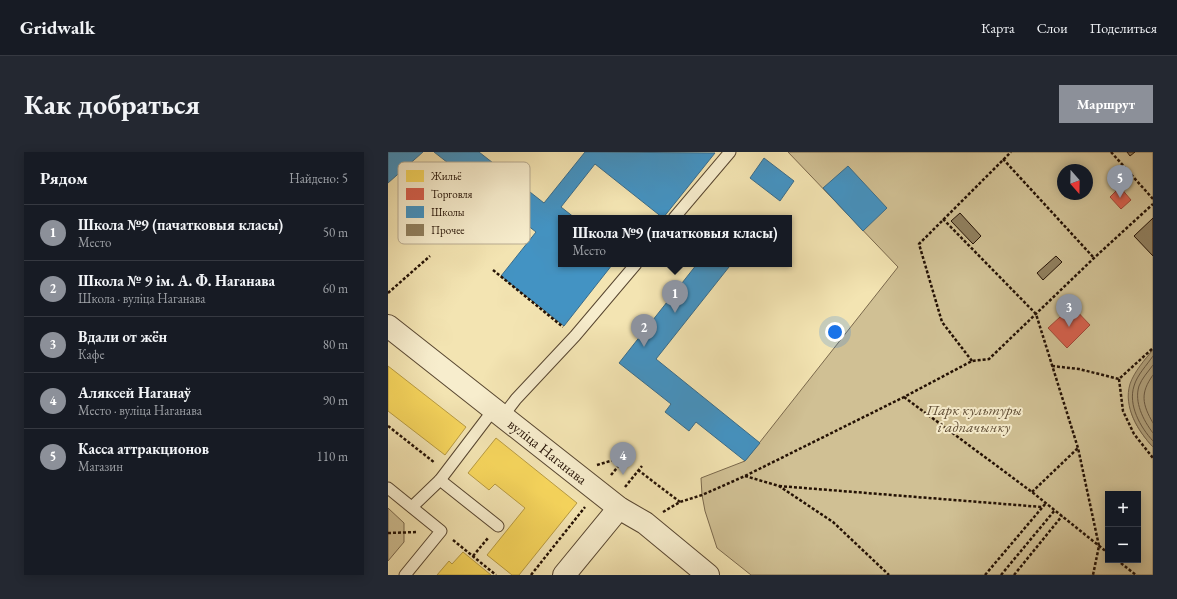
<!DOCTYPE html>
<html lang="ru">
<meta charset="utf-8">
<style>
body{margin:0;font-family:"EB Garamond",serif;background:#242831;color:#f1f3f6}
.controls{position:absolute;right:12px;bottom:12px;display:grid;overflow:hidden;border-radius:0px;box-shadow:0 2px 10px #0003}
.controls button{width:36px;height:36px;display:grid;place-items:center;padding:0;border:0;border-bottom:1px solid #363941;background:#171b24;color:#f1f3f6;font:20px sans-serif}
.compass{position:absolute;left:669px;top:12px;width:36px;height:36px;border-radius:50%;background:#171b24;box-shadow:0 2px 10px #0003;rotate:160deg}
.you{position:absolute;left:447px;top:180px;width:14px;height:14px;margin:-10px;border:3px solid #fff;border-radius:50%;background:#1a73e8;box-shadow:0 0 0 6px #1a73e833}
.badge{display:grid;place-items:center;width:26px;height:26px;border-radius:50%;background:#8c9099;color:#fff;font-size:13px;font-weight:700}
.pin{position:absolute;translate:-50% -33px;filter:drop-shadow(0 1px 2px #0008)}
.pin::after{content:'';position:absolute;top:21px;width:14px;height:12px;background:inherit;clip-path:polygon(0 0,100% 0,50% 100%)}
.popup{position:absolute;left:170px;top:63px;width:234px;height:52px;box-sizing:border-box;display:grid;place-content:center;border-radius:0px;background:#171b24;filter:drop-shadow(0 1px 3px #0005);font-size:13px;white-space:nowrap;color:#9ea1a6}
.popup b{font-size:15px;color:#f1f3f6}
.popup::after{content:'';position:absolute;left:50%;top:100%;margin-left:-8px;border:8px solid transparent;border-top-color:#171b24}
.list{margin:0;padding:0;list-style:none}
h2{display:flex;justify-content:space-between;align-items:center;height:52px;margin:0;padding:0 16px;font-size:17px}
h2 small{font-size:13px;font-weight:400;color:#9ea1a6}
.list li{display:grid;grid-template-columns:26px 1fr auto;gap:12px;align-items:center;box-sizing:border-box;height:56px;padding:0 16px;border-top:1px solid #363941}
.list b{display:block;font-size:15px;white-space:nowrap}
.list p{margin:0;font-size:13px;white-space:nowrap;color:#9ea1a6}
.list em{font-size:13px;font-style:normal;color:#9ea1a6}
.map{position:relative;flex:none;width:765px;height:423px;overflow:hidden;border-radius:0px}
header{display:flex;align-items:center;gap:24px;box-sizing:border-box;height:56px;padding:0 20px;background:#171b24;border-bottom:1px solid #363941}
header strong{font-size:19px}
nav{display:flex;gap:22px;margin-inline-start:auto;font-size:14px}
.intro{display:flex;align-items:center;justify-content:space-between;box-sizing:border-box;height:96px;padding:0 24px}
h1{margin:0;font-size:28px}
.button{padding:10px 18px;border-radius:0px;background:#8c9099;color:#fff;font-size:14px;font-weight:700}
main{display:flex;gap:24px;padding:0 24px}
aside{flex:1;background:#171b24;border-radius:0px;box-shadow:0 2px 10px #0003}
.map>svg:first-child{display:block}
.green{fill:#d0c094;stroke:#7a684c;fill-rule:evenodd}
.water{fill:#ad9c77;stroke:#766449}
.homes{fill:#f6d55c;stroke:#b79a42}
.shops{fill:#d6604d;stroke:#a14837}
.schools{fill:#4393c3;stroke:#3a6c8a}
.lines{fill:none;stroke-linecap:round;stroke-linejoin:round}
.shore{stroke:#68563e;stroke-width:1}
.building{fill:#907f5e;stroke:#241104}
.lane-casing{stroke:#584630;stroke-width:13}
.street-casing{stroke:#584630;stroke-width:24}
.path{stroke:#241104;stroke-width:2.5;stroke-dasharray:3 2;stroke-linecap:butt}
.lane{stroke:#f7edcd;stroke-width:11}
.street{stroke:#f7edcd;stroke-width:22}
.labels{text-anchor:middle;stroke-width:4;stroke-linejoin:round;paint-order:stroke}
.park-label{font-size:15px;font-style:italic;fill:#604e36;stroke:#f7edcd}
.street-label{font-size:15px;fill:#241104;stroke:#f7edcd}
.key{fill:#f7edcd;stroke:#b8ab91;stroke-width:1}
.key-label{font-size:11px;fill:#241104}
</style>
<header>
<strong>Gridwalk</strong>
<nav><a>Карта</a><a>Слои</a><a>Поделиться</a></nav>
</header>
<div class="intro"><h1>Как добраться</h1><a class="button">Маршрут</a></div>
<main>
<aside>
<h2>Рядом<small>Найдено: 5</small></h2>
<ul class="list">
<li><span class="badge">1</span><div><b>Школа №9 (пачатковыя класы)</b><p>Место</p></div><em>50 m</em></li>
<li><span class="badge">2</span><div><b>Школа № 9 ім. А. Ф. Наганава</b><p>Школа · вуліца Наганава</p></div><em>60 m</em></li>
<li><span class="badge">3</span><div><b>Вдали от жён</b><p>Кафе</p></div><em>80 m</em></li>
<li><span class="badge">4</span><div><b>Аляксей Наганаў</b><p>Место · вуліца Наганава</p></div><em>90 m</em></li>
<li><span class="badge">5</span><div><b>Касса аттракционов</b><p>Магазин</p></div><em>110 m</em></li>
</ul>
</aside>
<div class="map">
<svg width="765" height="423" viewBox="0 0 765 423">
<rect width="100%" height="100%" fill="#f3e4b2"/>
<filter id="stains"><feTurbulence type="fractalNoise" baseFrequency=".005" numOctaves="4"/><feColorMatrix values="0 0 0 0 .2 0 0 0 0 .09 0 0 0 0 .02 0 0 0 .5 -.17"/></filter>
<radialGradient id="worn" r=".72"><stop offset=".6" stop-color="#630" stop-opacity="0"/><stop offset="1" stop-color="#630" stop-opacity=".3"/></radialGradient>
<g class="green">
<path d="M400 0H765V198C735 233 732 259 765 295V423H363L329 396 317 359 314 343 313 326 357 309 510 115ZM675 18H699V42H675ZM720 342H750V408H720Z"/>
<polygon points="0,356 16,371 16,390 0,409"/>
</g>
<path class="water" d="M765 198V295C750 279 735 255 742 232 746 220 757 207 765 198Z"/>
<g class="homes">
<polygon points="0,214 78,275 57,303 0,259"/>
<polygon points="108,286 189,351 131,423 124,423 99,403 137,356 107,332 101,338 80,321"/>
<polygon points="75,400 103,423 49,423 61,409 64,412"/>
</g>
<g class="shops">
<polygon points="732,35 743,48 733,57 722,45"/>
<polygon points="684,154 702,173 679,196 660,176"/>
</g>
<g class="schools">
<polygon points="0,0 35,0 0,31"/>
<polygon points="46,0 91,0 156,51 197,0 327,1 275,66 207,12 173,55 187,66 173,66 173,112 224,113 176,174 113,124 148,80"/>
<polygon points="376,6 406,29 392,49 362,26"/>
<polygon points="460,14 499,56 475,79 435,36"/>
<polygon points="309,112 337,112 341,115 268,207 372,291 357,309 308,270 301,279 277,260 283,252 231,211"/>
</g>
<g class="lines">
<g class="shore">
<path d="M765 204C759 213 749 223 746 234 740 253 752 275 765 289"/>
<path d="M765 213C760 220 754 226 751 234 746 250 755 268 765 281"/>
<path d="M765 223C752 241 754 252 765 271"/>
</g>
</g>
<g class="building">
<polygon points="739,0 747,0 742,4"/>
<polygon points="572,61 593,84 585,92 563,69"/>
<polygon points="765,66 765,104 746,84"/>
<polygon points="668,104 674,110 655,128 649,121"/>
</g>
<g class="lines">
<defs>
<g id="lane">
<polyline points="286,66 342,0"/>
<polyline points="115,264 128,247 187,184 248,112"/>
<polyline points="52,328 110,374"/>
<polyline points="0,336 53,379 17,423"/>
<polyline points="24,355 52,328 106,257"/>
</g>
<g id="street">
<path id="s1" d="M0 174 231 356 257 371 320 423"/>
<polyline points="176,423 231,356"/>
</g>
</defs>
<use href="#lane" class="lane-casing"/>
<use href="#street" class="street-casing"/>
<g class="path">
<polyline points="723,0 765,47"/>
<polyline points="615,7 706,106"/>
<polyline points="555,67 648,162 690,296 711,394 705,423"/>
<polyline points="105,118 175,175"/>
<polyline points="0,141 42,104"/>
<polyline points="584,209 554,170 531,92 623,0"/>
<polyline points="664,214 691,217 731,227 765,196"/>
<polyline points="731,227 735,259 746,282 765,306"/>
<polyline points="516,245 644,340 720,401"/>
<polyline points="0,274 47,311"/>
<polyline points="209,313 239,304"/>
<polyline points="250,318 292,350"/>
<polyline points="223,323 239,304"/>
<polyline points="357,324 391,334 445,370 501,423"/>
<polyline points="391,334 654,355"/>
<polyline points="237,335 254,314"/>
<polyline points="644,340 690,296"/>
<polyline points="275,360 292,350 314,343 357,324 516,245 584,209 601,207 706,106 765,52"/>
<polyline points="0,381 29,380"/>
<polyline points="65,388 108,423"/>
<polyline points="85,404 100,386"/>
<polyline points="729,408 748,423"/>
<polyline points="143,423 197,355"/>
<polyline points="597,423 658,351"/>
<polyline points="613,423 667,358"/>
<polyline points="626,423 674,364"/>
</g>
<use href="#lane" class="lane"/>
<use href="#street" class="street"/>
</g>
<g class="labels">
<g class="park-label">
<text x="586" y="263">Парк культуры<tspan x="586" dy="17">і адпачынку</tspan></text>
</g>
<g class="street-label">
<text dy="5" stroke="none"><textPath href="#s1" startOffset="203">вуліца Наганава</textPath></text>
</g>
</g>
<rect x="10" y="10" width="132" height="82" rx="6" class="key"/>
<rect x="18" y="18" width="18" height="12" fill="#f6d55c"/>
<rect x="18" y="36" width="18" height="12" fill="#d6604d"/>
<rect x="18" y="54" width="18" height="12" fill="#4393c3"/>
<rect x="18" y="72" width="18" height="12" fill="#907f5e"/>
<g class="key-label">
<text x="43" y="28">Жильё</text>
<text x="43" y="46">Торговля</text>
<text x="43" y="64">Школы</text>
<text x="43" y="82">Прочее</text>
</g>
<rect width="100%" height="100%" filter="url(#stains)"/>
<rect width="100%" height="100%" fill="url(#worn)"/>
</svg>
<div class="controls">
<button>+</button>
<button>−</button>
</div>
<svg class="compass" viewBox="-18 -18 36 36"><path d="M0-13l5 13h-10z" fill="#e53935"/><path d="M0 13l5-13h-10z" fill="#9ea1a6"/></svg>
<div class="you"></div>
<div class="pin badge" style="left:287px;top:161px">1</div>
<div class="popup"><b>Школа №9 (пачатковыя класы)</b>Место</div>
<div class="pin badge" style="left:256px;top:195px">2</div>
<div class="pin badge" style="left:681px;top:175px">3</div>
<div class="pin badge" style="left:235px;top:323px">4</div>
<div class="pin badge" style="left:732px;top:46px">5</div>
</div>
</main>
